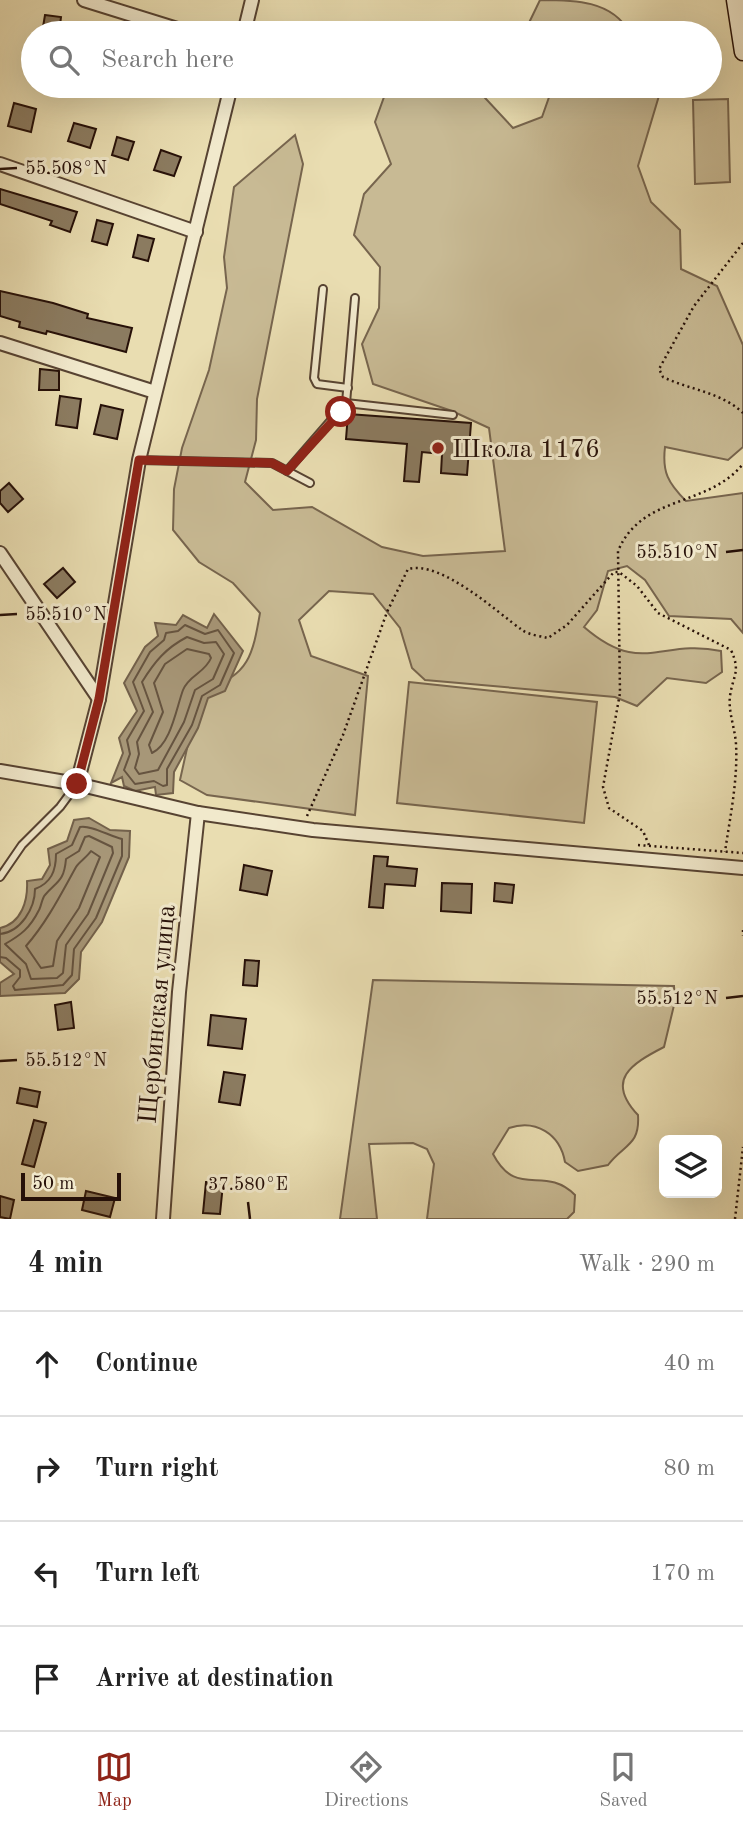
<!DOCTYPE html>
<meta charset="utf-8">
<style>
body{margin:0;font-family:"Old Standard TT",serif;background:#f2f2f2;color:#222}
.controls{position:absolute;right:21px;bottom:21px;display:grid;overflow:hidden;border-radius:10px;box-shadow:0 7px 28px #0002}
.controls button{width:63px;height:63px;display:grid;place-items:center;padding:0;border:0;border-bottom:2px solid #e0e0e0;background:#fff;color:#222;font:35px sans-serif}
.scale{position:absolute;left:21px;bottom:18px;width:100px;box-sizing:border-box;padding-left:7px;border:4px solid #261008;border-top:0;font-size:19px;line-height:24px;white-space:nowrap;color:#261008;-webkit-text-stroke:5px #f1e9cc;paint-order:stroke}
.stop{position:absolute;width:21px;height:21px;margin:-16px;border:5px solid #8f2418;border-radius:50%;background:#fff}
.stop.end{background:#8f2418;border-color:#fff;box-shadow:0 2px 7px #0008}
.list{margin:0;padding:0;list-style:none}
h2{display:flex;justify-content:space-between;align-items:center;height:91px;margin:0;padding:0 28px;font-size:30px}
h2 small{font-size:23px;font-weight:400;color:#767676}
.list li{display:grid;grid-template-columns:46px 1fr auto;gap:21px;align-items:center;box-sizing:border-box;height:105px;padding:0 28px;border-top:2px solid #e0e0e0}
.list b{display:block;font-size:26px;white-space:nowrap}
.list em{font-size:23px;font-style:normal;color:#767676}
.icon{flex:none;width:38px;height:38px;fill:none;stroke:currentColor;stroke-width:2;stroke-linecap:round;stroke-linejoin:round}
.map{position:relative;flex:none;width:743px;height:1219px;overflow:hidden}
.search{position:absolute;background:#fff;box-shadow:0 7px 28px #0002;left:21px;right:21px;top:21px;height:77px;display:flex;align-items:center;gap:18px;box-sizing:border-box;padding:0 24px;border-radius:38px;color:#767676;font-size:26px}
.sheet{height:511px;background:#fff}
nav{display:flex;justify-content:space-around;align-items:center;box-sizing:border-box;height:98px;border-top:2px solid #e0e0e0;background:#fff;font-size:19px;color:#767676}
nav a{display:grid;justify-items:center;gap:4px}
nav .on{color:#8f2418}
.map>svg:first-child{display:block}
.green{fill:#c8ba94;stroke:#77654e;stroke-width:2}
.water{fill:#a79778;stroke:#73614b;stroke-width:2}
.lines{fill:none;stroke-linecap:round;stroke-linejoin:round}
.shore{stroke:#665440;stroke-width:2}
.building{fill:#8b7b60;stroke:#261008;stroke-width:2}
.service-casing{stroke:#574332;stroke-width:10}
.minor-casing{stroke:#574332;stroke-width:16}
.secondary-casing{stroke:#261008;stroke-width:19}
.path{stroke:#261008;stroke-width:2.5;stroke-dasharray:2 3.5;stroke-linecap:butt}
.service{stroke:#f1e9cc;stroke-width:6}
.minor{stroke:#f1e9cc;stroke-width:12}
.secondary{stroke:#f1e9cc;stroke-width:16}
.route{stroke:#8f2418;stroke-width:9}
.ticks{fill:none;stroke:#261008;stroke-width:2.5}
.poi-dot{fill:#8f2418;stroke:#f1e9cc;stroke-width:2.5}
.labels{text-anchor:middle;stroke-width:6;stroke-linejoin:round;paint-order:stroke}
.poi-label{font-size:26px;fill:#261008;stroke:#f1e9cc;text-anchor:start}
.street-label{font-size:26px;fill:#261008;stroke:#f1e9cc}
.ticks-label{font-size:18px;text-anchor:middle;fill:#261008;stroke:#f1e9cc;stroke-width:6;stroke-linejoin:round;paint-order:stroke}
</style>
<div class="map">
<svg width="743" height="1219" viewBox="0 0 743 1219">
<rect width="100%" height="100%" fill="#e9ddb1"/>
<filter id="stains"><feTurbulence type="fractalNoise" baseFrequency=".00286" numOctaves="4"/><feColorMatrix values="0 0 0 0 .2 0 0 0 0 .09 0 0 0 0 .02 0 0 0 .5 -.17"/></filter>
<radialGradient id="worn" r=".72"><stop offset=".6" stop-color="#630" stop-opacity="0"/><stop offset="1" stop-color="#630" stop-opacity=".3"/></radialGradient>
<g class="green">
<path d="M540 0C574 0 612 0 630 33H529L526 29Z"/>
<path d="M388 86H474L513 128 542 117 553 86H660L661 89 638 166 651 202 680 230 681 269 717 286 743 345V447L728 460 665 447C662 472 668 483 686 501L743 493V633L731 619 669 616 645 580 627 566 608 571 597 610 584 627C642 677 660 638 721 651L722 672 706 683 667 678 637 706 615 697 425 680 412 668 400 628 373 594 329 591 299 620 311 656 368 676 355 815 207 795 180 780 192 726 206 688C249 677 253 653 260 613L233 583 199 562 173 530 174 489 182 448 209 370 227 288 224 257 234 187 295 135 303 164 257 399 256 440 245 482 273 510 312 507 382 547 423 556 505 551 489 428 452 411 373 384 362 344 379 308 380 267 354 235 364 194 391 164 375 122Z"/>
<polygon points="728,99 730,182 695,184 693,100"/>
<polygon points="409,682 597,702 584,823 397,803"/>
<path d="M373 980 674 986 675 1001 664 1047C631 1064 605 1080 638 1115 640 1146 624 1144 608 1165L578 1171 565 1162C560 1134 536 1119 509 1128L493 1154C517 1200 544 1164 575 1195L574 1212 567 1219H427L434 1164 427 1149 413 1143 369 1144 377 1219H340Z"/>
</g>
<g class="water">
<polygon points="214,614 243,651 225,691 208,698 198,728 174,772 173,793 156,795 155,787 135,791 124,786 122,777 111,783 123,753 119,738 137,711 124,683 145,647 158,636 155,623 176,625 183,615 207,628"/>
<path d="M89 818 110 830 130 831 129 857 102 922 81 952 79 979 65 993 0 996V983L14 974 0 962V928C22 923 28 900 27 881L42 879 50 865 48 849 67 841 74 820Z"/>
</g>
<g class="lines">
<g class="shore">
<polygon points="185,625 205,634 218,630 234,653 220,685 202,696 192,725 167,769 167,785 163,786 154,781 135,784 124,770 130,754 127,740 144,711 133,682 150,652 164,640 166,633 178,631"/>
<path d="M187 637 204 643 216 642 224 654 213 679 195 690 184 722 158 770 139 774 135 768 139 754 137 742 153 712 142 682C155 661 166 648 187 637Z"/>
<path d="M187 649 209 654 211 658C205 673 189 675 183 690 176 709 171 744 152 753L149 745 163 712 154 683 165 664Z"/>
<path d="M89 836 112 847 113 853 88 914 66 945 63 973 57 978 31 979 26 964 5 944C21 935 30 928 39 910 41 907 42 898 45 895 57 881 64 882 66 859L79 851 85 837Z"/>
<path d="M91 851 100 857 79 908 57 941 53 966 41 968 26 946C47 922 61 894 76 867 79 862 87 857 91 851Z"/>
<path d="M0 934C21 932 35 908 35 889 51 883 56 871 56 854L72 845 80 827C92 825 109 836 122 839V856L96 918 74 949 72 975 63 985 15 990 13 986 20 977V970L6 958 0 957"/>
</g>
</g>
<g class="building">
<polygon points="45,15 61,17 59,33 42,33"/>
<polygon points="14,103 36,109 31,132 8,126"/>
<polygon points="74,123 96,129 90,148 68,141"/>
<polygon points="117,137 134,142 128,160 112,155"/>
<polygon points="161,150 181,157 174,176 154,170"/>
<polygon points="0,189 77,212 70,232 50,225 52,221 0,204"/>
<polygon points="97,220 113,224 107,245 92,241"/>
<polygon points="138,235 154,239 148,261 133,257"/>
<polygon points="0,291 53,303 88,314 87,318 132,328 126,352 47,331 46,334 19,327 20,322 0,316"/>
<polygon points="40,369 59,371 59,390 39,390"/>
<polygon points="60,396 81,399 77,428 56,425"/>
<polygon points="101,405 123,410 117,439 94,434"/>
<polygon points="348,414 471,423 467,475 441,473 442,454 422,452 419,482 404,481 407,444 346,439"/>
<polygon points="9,483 23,499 8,512 0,503 0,491"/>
<polygon points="63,568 75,582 57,598 44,584"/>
<polygon points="374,856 388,857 387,866 417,869 415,886 385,884 383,908 369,907"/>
<polygon points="244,865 272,871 267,895 240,890"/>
<polygon points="442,883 472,884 471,913 441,911"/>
<polygon points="495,883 514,885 512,903 494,901"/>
<polygon points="245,960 259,961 257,986 243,985"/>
<polygon points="71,1002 74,1028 58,1030 55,1005"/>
<polygon points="211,1015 246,1019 242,1049 208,1045"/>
<polygon points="224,1072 245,1075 240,1105 219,1102"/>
<polygon points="20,1088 40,1092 37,1107 17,1103"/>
<polygon points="34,1120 46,1123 34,1167 22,1164"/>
<polygon points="206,1182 223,1184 220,1214 203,1213"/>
<polygon points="86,1191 115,1198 110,1217 82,1210"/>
<polygon points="0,1196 14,1200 10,1219 0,1217"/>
</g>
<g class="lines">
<defs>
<g id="service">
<polyline points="323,289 314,378 317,384 348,388"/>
<polyline points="346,403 453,415"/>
<polyline points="139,460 272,463 310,483"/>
<polyline points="287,471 346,403 355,298"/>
<polyline points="0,877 22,845 60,807 77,784"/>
</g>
<g id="minor">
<polyline points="84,0 190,33"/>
<polyline points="244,33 252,0"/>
<polyline points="0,164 196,232"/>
<polyline points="0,343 155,392"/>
<polyline points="0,553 99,699"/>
<polyline points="0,771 77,784 198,813 313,830 743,868"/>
<polyline points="77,784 99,699 139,460 231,86"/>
<polyline points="163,1219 179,992 198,813"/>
</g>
<polyline id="secondary" points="735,0 743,52"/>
</defs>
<use href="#service" class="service-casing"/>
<use href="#minor" class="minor-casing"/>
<use href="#secondary" class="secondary-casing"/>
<g class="path">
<path d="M743 243 694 306 659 369 663 377C690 390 721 392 743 413"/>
<path d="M307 816 343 735 387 612 408 569C441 560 497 612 522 630 529 635 540 636 548 638L567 625 614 572H619L637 586 658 613 731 650C741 672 733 675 730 696 728 712 735 728 736 744 738 780 730 817 725 852"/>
<polyline points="638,845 743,853"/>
<path d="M649 845 643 831 609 808 603 787 620 693 618 551C642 494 707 508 743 464"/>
<polyline points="743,930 743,936"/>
<polyline points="735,1219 743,1147"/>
</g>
<use href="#service" class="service"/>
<use href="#minor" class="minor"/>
<use href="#secondary" class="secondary"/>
</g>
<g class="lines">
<polyline class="route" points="77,784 99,699 139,460 272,463 287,471 341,412"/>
</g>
<path class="ticks" d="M0 169 17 168M726 552 743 550M0 615 17 614M726 998 743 996M0 1061 17 1060M248 1202 250 1219"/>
<circle class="poi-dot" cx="438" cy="448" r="7"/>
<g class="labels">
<g class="poi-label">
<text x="452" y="457">Школа 1176</text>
</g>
<g class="street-label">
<text transform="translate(156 1014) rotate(-85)" y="9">Щербинская улица</text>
</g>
</g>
<g class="ticks-label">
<text x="66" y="174">55.508°N</text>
<text x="677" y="558">55.510°N</text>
<text x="66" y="620">55.510°N</text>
<text x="677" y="1004">55.512°N</text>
<text x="66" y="1066">55.512°N</text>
<text x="248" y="1190">37.580°E</text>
</g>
<rect width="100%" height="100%" filter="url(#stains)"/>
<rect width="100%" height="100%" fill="url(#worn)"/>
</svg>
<div class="controls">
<button><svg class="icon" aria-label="layers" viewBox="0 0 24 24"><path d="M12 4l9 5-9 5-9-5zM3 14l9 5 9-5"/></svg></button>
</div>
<div class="scale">50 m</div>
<div class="stop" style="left:341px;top:412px"></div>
<div class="stop end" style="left:77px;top:784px"></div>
<div class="search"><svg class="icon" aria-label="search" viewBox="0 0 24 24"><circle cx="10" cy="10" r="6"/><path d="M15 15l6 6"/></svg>Search here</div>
</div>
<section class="sheet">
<h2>4 min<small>Walk · 290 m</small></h2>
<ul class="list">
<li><svg class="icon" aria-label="ahead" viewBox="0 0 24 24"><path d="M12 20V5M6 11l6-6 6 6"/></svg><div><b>Continue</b></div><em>40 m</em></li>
<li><svg class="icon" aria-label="right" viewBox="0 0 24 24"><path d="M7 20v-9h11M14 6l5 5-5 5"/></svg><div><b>Turn right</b></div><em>80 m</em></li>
<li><svg class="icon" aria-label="left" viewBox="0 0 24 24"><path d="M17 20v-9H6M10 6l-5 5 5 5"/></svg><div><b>Turn left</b></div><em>170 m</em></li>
<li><svg class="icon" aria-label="arrive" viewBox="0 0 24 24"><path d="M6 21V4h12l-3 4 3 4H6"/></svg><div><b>Arrive at destination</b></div></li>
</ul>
</section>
<nav>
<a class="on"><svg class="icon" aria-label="map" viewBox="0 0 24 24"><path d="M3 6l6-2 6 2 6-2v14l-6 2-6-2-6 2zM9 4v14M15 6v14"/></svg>Map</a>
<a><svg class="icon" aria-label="directions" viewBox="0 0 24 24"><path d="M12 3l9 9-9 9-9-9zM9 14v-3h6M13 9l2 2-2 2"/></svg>Directions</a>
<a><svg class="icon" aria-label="saved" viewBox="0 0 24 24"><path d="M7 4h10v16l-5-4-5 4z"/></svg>Saved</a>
</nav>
